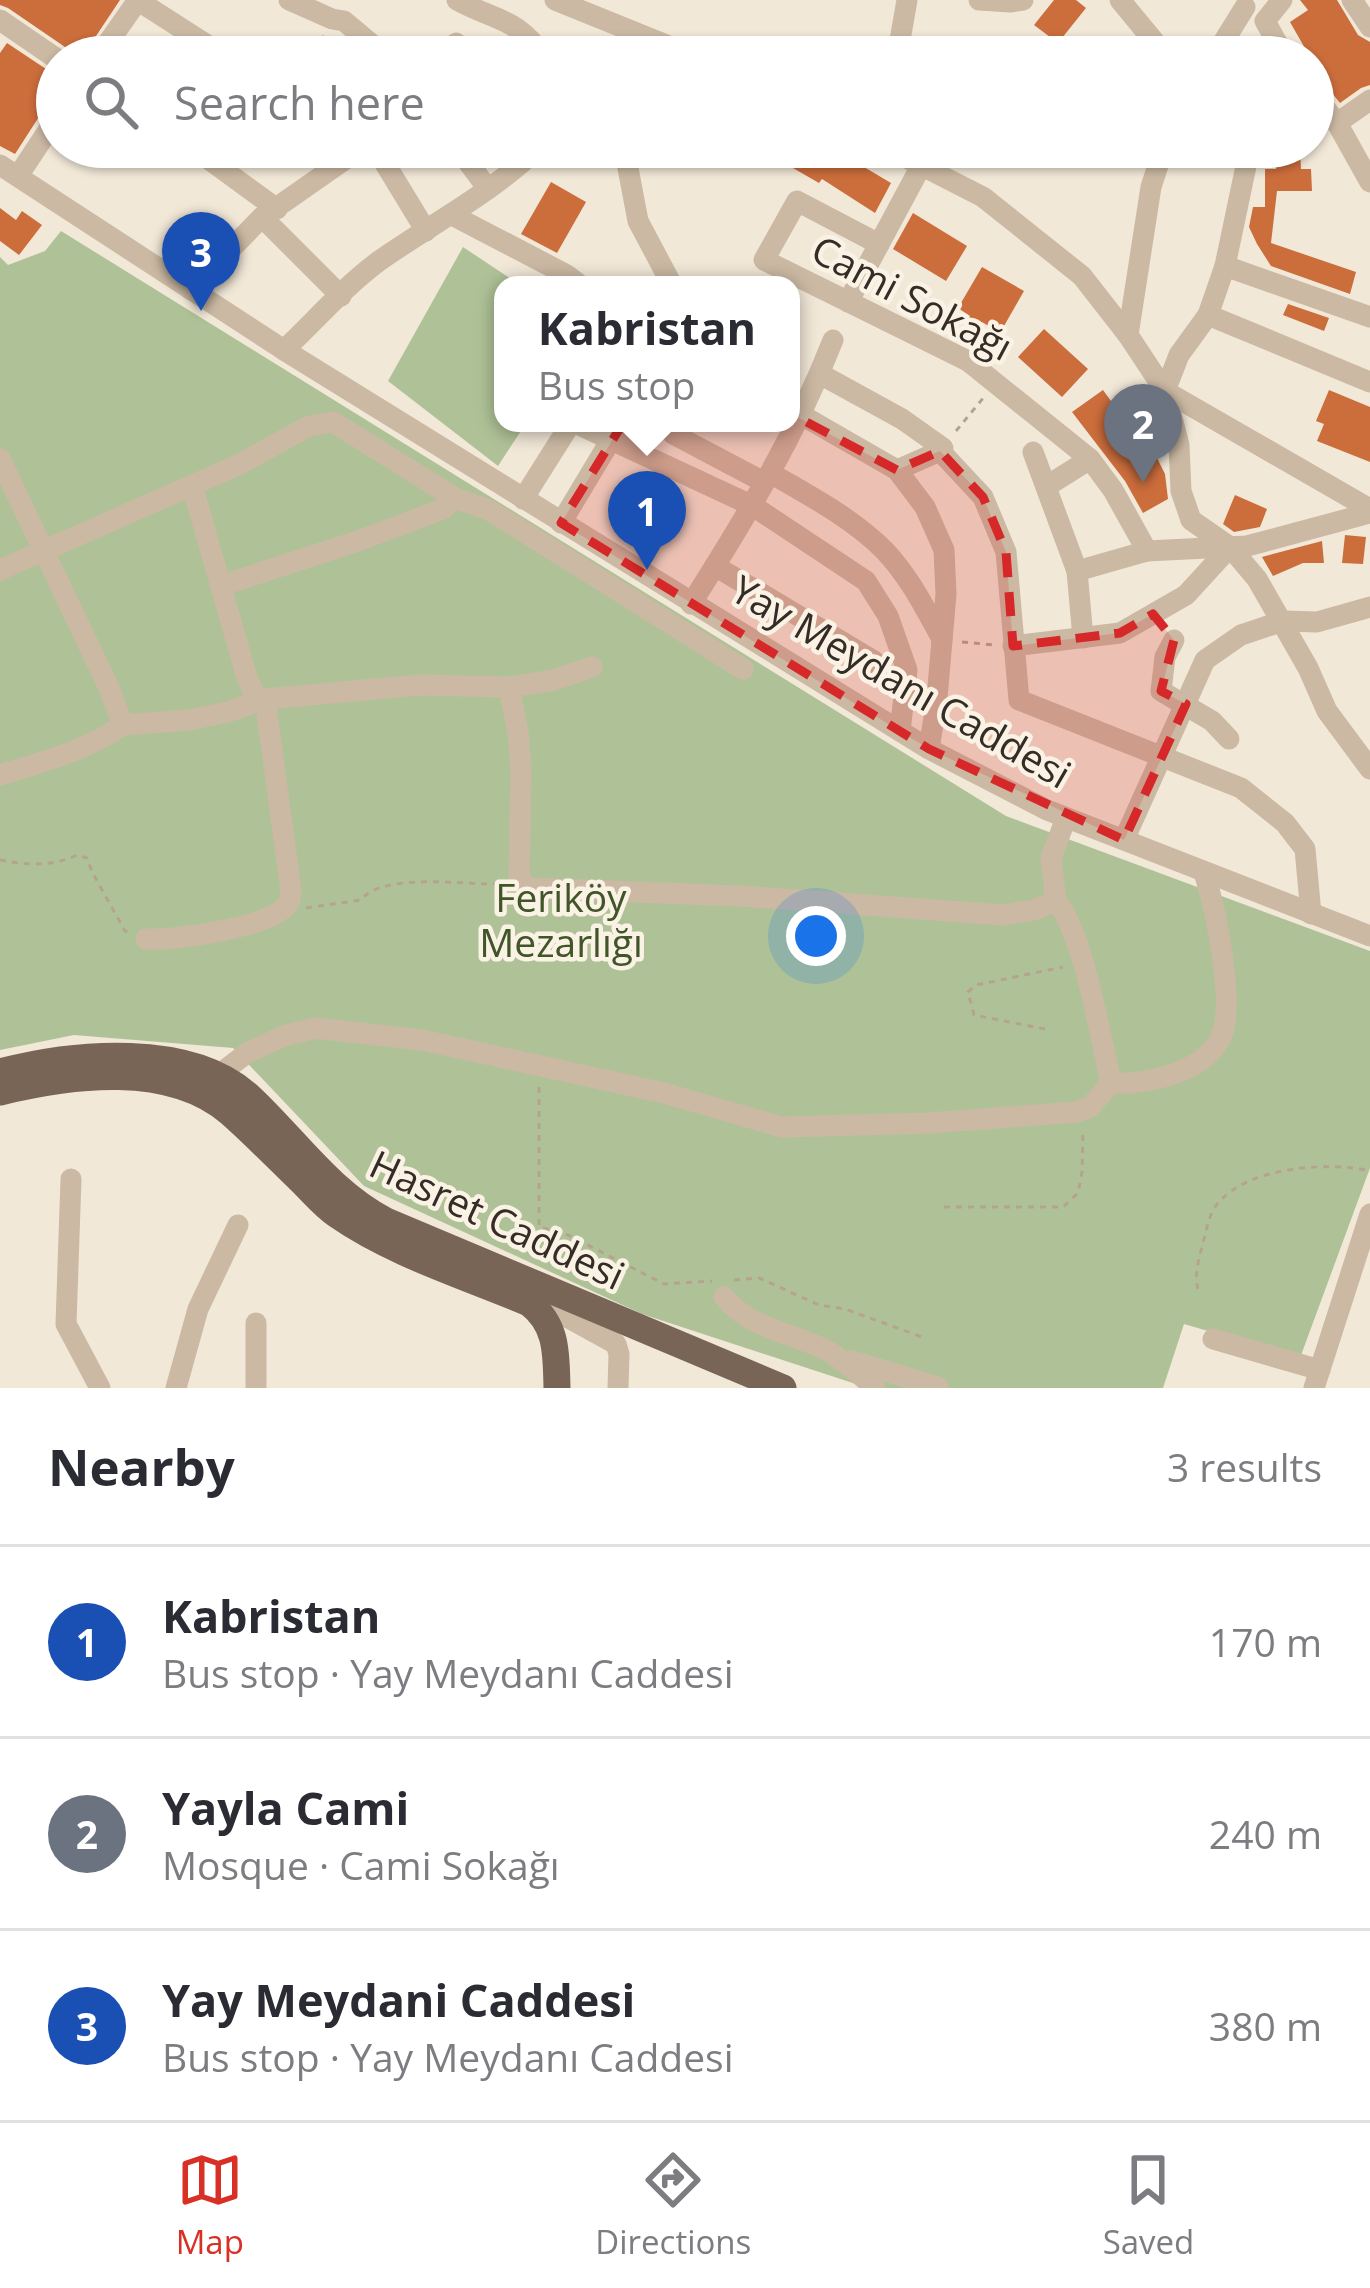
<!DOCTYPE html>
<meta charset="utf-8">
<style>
body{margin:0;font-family:"Open Sans",sans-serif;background:#f2f2f3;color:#2b2b33}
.you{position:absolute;left:816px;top:936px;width:42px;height:42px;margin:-30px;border:9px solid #fff;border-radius:50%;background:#1a73e8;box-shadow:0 0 0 18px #1a73e833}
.badge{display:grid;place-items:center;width:78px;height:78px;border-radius:50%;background:#d93025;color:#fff;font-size:39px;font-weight:700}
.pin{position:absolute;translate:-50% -99px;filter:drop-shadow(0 3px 6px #0008)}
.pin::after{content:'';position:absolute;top:63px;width:42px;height:36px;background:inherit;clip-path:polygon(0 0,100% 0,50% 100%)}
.popup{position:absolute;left:494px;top:276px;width:306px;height:156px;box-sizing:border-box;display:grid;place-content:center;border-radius:24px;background:#fff;filter:drop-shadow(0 3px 9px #0005);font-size:39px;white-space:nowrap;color:#7c7c81}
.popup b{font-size:45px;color:#2b2b33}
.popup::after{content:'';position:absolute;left:50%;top:100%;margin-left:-24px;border:24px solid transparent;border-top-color:#fff}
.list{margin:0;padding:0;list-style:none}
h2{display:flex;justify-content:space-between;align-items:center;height:156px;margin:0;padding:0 48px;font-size:51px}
h2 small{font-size:39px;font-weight:400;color:#7c7c81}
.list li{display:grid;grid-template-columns:78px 1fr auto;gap:36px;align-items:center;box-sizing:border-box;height:192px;padding:0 48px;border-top:3px solid #e1e1e2}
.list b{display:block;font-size:45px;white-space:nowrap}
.list p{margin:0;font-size:39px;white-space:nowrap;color:#7c7c81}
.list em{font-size:39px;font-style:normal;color:#7c7c81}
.icon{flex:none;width:66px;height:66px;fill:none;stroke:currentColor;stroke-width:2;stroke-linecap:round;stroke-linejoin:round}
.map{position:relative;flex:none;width:1370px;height:1388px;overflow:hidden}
.search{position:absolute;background:#fff;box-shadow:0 3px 9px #0004;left:36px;right:36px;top:36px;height:132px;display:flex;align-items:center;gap:30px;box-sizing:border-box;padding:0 42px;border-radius:66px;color:#7c7c81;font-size:45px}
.sheet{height:732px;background:#fff}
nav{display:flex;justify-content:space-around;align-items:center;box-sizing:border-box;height:168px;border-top:3px solid #e1e1e2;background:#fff;font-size:33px;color:#7c7c81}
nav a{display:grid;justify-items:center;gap:6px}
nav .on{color:#d93025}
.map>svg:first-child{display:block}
.green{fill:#afc297}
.building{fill:#cc6d3c}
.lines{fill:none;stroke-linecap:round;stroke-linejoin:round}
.path{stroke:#b6a38d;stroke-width:3;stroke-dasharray:6 6;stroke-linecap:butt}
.minor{stroke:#cbb9a3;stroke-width:21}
.major{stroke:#786556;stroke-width:27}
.marked{fill:#d62828;fill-opacity:0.2;stroke:#d62828;stroke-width:9;stroke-dasharray:24 15;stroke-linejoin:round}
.labels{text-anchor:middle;stroke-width:9;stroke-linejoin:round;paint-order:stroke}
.street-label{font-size:39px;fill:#352c26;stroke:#faf2e4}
.park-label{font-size:39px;fill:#405528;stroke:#faf2e4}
</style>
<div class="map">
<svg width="1370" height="1388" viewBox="0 0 1370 1388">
<rect width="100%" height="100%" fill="#f2e8d8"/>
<g class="green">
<polygon points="61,231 1006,816 1370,951 1370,1168 1300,1358 1184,1324 1163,1388 868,1388 642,1314 364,1186 233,1048 74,1035 0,1050 0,257 8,265 45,251"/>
<polygon points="463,247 520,285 503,285 503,423 526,423 498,466 388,381"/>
</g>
<g class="building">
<polygon points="0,0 120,0 82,57 72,57 65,47 8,8 0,5"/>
<polygon points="1054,0 1076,0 1086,8 1058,43 1034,25"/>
<polygon points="1300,0 1337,0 1358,35 1370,42 1370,85 1361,88 1340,103 1323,82 1313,57 1310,57 1290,22 1308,10"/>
<polygon points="7,43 49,71 57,74 57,102 44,109 15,154 0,146 0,53"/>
<polygon points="797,147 839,147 837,151 891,183 875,213 822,179 819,183 786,164"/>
<polygon points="1276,147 1300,147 1301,169 1311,169 1312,191 1277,191 1271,243 1356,272 1350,294 1271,266 1257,244 1249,227 1253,207 1265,207 1265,169 1276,169"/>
<polygon points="551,182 586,202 557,253 521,234"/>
<polygon points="0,208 16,220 22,211 42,225 19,255 0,241"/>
<polygon points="913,213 967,246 946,281 893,249"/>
<polygon points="982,267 1024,291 1000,333 982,322 979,328 967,321 970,316 958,308"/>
<polygon points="1288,304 1329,318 1324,331 1283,315"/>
<polygon points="1044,329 1088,369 1062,397 1018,357"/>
<polygon points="1103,390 1147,451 1152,448 1165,474 1168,499 1143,513 1125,481 1072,412"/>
<polygon points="1329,390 1370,407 1370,462 1317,441 1324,424 1316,421"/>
<polygon points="1235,495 1267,509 1260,527 1234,532 1223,524"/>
<polygon points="1345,535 1366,537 1363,564 1342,563"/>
<polygon points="1322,541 1324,563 1303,563 1273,576 1262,557"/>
</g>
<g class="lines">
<g class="path">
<polyline points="306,57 324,36"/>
<polyline points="956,431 984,397"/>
<polyline points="962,642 995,645"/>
<path d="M0 860C25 865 53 867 77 855L87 858 92 872 125 931 131 933"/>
<path d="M306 908 361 900C382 872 466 885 500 884"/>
<polyline points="1045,1029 974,1015 968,992 976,985 1063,967"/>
<polyline points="539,1087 539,1227 566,1234 664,1284 712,1281"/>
<polyline points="944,1207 1063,1207 1078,1193 1082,1172 1083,1130"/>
<polyline points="734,1280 759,1278 819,1305 845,1309 925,1338"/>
<path d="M1198 1289C1194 1274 1199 1258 1203 1243 1207 1228 1209 1212 1220 1201 1250 1167 1329 1161 1370 1171"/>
</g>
<g class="minor">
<polyline points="137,0 226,57"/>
<polyline points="289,0 332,19 344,21 387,57"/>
<path d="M457 0C495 21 517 17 544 57"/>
<polyline points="555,0 696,57"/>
<polyline points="979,0 1010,2 1023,0"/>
<polyline points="1120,0 1167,57"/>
<polyline points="1282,0 1265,21 1285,57"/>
<polyline points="1352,0 1370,27"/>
<polyline points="0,20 57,59"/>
<polyline points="899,46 907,0"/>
<polyline points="257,48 267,57"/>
<polyline points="98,57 138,0"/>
<polyline points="446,57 456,43 473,57"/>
<polyline points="1214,57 1245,7"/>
<polyline points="1313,93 1337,123 1370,182"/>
<polyline points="1337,123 1370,100"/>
<polyline points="192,147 277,209"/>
<polyline points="375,147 426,231"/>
<polyline points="457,147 488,189"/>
<polyline points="616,147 627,163 638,221 672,285"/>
<polyline points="885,147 983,197 1082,276 1128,335 1165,391 1370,509"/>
<polyline points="0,165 284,350 929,749 1047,810 1370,936"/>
<polyline points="18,176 57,117"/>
<polyline points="452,215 567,275 580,285"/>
<polyline points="262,217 341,296"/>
<polyline points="879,244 797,201 764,260 968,361 1090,459 1113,490 1147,551"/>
<polyline points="1225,266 1370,317"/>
<polyline points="191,290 260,219 363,147"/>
<polyline points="848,302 921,166"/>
<polyline points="1208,315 1370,382"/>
<polyline points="1128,335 1151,187 1164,147"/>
<path d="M284 350C315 321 345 286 379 261 433 223 492 193 539 147"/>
<polyline points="820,374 902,419 943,448"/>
<polyline points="1165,391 1179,445 1181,491 1191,520 1230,547 1257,579 1308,668 1327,711 1370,769"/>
<polyline points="1165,391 1179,355 1208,315 1225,266 1250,147"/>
<polyline points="791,409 897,470 925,507 944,550 946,594 937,698 929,749"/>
<polyline points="575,423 753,506 866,581 888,616 907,670 900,731"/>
<path d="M673 434 760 480 772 474C810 496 852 518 884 550 909 576 925 608 942 639"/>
<polyline points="1033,452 1077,571 1083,638"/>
<polyline points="0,459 109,688 123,725 189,720 228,712 258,701"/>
<polyline points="897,470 940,451 983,497 1006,552 1019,700 1241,788 1285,823 1305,849 1311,914"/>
<polyline points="1047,486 1090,459"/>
<polyline points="523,499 571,423"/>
<polyline points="561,523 621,423"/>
<polyline points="715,566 874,661 879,673"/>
<polyline points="0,570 238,465 309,426 333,422 455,498"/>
<polyline points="1077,571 1147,551 1247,546 1370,513"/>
<polyline points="220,586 358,541 443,509 455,498 489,510 743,669"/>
<path d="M691 604C746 517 795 437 833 340"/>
<polyline points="1174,640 1165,657 1161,691 1212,721 1229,739"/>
<polyline points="1013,646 1120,633 1186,595 1230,547"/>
<path d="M509 687 518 732 521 770 519 878 528 888 740 896 1003 915 1034 910 1056 901C1083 932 1101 1039 1111 1083 1146 1085 1202 1073 1220 1039 1237 1008 1215 907 1204 872"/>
<polyline points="265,699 420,685 509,687 554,680 592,667"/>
<path d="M0 775C42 762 86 751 123 725"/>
<polyline points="1124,840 1205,660 1241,635 1283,621 1317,622 1370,607"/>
<polyline points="1056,901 1051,858 1066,818"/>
<path d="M146 939C176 940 263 928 284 908 291 902 290 900 291 891L265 699 258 701 247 678 192 485"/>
<polyline points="217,1076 247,1053 284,1036 315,1028 422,1040 664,1093 782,1127 929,1123 1077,1112 1090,1107 1111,1083"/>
<polyline points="71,1179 66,1324 100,1388"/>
<path d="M724 1297C750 1329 793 1333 828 1351 845 1361 861 1376 875 1388"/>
<polyline points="529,1303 567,1317 616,1344 619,1354 618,1388"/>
<polyline points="1213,1339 1320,1370"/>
<polyline points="853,1361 938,1387"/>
<polyline points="176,1388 198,1309 238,1225"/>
<polyline points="256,1388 256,1323"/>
<polyline points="1314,1388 1370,1214"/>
</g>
<g class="major">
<path d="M0 1072C72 1053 191 1041 250 1097 296 1140 329 1191 386 1221L783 1388"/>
<path d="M0 1092C71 1075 169 1061 230 1113 255 1135 279 1160 303 1183 314 1194 324 1206 337 1215 393 1254 465 1276 529 1303 558 1325 556 1355 557 1388"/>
</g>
</g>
<path class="marked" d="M669 349 897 470 940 451 983 497 1006 552 1013 646 1120 633 1153 614 1174 640 1161 691 1186 704 1124 840 929 749 561 523Z"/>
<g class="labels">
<g class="street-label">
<text transform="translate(912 298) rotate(28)" y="14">Cami Sokağı</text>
<text transform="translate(901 682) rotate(30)" y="14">Yay Meydanı Caddesi</text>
<text transform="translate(497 1220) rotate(25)" y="14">Hasret Caddesi</text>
</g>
<g class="park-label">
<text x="561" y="912">Feriköy<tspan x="561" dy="45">Mezarlığı</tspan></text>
</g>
</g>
</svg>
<div class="you"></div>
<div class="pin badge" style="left:647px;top:570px;background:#1a4fb4">1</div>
<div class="popup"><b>Kabristan</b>Bus stop</div>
<div class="pin badge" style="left:1143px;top:483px;background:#6b7280">2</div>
<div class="pin badge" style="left:201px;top:311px;background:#1a4fb4">3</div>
<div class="search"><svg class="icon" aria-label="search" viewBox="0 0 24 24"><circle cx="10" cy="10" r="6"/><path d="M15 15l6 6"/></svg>Search here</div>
</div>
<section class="sheet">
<h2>Nearby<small>3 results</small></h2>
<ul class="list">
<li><span class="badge" style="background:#1a4fb4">1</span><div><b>Kabristan</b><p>Bus stop · Yay Meydanı Caddesi</p></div><em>170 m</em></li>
<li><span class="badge" style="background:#6b7280">2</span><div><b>Yayla Cami</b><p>Mosque · Cami Sokağı</p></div><em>240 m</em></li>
<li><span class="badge" style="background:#1a4fb4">3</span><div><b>Yay Meydani Caddesi</b><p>Bus stop · Yay Meydanı Caddesi</p></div><em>380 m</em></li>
</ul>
</section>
<nav>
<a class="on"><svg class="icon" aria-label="map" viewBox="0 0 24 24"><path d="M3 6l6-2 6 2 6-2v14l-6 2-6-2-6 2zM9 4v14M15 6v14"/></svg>Map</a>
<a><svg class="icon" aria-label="directions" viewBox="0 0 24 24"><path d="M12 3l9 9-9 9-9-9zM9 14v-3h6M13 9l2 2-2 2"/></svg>Directions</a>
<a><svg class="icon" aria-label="saved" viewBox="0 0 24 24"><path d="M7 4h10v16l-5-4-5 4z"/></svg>Saved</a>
</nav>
